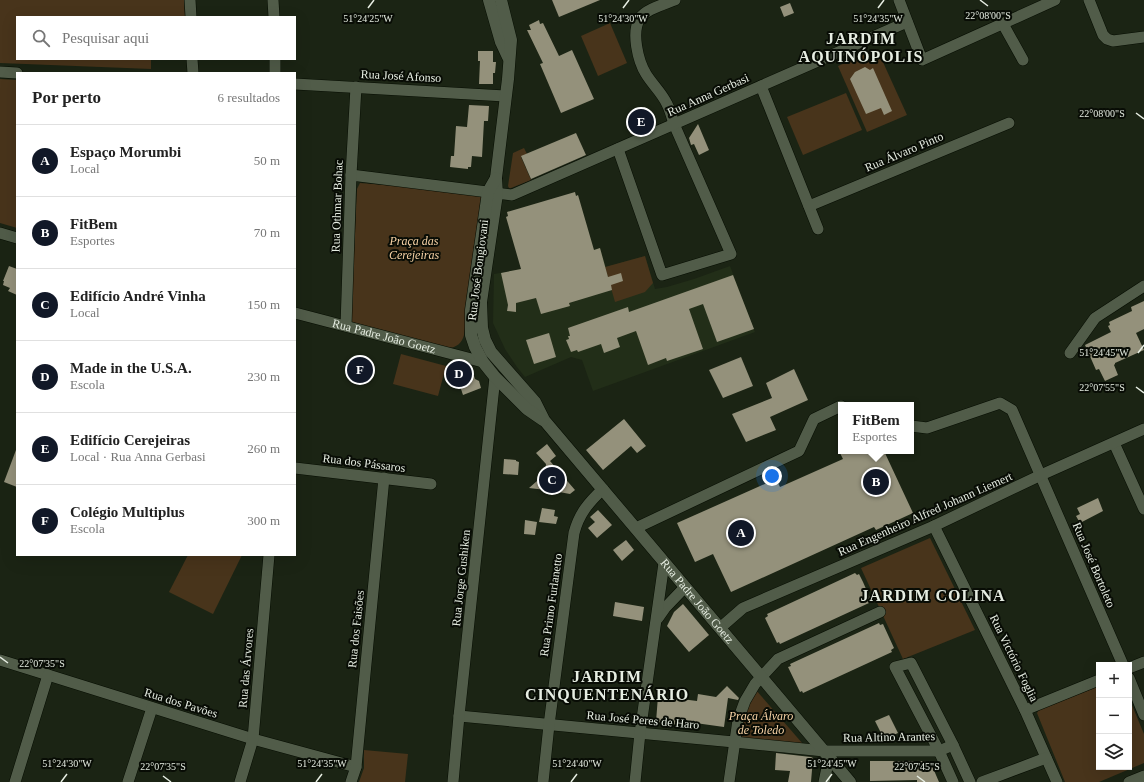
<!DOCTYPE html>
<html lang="pt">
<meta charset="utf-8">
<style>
body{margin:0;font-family:"Times New Roman",serif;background:#f2f2f2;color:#222}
.controls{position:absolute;right:12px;bottom:12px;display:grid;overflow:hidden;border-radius:0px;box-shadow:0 4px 16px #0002}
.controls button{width:36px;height:36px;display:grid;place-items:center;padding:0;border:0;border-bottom:1px solid #e0e0e0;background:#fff;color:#222;font:20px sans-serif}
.you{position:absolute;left:772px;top:476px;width:14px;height:14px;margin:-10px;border:3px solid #fff;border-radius:50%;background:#1a73e8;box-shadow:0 0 0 6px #1a73e833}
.badge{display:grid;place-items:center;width:26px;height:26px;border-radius:50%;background:#111827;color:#fff;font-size:13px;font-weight:700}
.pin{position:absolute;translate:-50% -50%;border:2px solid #fff;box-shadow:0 1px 4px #0006}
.popup{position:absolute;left:838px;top:402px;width:76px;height:52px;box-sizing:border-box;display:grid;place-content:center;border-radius:0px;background:#fff;filter:drop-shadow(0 1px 3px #0005);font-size:13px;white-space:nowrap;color:#767676}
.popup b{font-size:15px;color:#222}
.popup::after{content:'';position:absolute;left:50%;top:100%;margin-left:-8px;border:8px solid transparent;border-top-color:#fff}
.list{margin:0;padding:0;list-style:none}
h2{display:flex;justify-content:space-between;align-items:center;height:52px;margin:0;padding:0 16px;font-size:17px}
h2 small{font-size:13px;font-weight:400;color:#767676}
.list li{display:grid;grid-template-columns:26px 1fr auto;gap:12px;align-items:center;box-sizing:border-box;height:72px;padding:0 16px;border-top:1px solid #e0e0e0}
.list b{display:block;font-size:15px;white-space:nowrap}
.list p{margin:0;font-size:13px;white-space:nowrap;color:#767676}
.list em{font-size:13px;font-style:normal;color:#767676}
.icon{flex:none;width:22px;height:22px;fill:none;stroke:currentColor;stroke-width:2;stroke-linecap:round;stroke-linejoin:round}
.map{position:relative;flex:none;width:1144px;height:782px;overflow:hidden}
.search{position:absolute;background:#fff;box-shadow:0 4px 16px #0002;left:16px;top:16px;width:280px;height:44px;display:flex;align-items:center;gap:10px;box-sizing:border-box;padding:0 14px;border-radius:0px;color:#767676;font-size:15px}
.panel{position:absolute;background:#fff;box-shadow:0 4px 16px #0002;left:16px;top:72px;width:280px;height:484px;border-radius:0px}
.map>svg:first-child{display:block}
.built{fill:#222e18}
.green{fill:#48341b}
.building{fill:#94917b}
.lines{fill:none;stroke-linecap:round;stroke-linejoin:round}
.street-casing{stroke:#060d02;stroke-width:12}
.secondary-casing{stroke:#060d02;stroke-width:13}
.street{stroke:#515c49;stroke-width:11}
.secondary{stroke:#515c49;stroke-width:12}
.ticks{fill:none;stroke:#e6ede2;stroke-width:1.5}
.labels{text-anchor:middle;stroke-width:4;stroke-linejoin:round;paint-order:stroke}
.street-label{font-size:12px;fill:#e6ede2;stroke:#080c05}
.park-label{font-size:12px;font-style:italic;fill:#f8d3a6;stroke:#080c05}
.district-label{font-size:16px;font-weight:bold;letter-spacing:1px;fill:#e6ede2;stroke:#080c05}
.ticks-label{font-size:10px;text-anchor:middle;fill:#e6ede2;stroke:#080c05;stroke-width:4;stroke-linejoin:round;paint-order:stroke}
</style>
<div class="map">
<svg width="1144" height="782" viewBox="0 0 1144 782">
<rect width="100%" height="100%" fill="#1b2414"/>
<polygon class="built" points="600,248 606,267 645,256 655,289 667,287 694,279 730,266 755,332 593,391 582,360 571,357 525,377 517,367 505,349 493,323 494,274 528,268"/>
<g class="green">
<polygon points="0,0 184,0 185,17 17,17 17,59 151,59 151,69 0,63"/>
<polygon points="610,23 627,63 598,76 581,36"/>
<polygon points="877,49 907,115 867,132 838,66"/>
<polygon points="0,79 17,80 17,228 0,223"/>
<polygon points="846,93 862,130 803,155 787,117"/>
<polygon points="524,148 527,154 521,157 531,180 511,188 509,188 508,186 513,153"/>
<path d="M360 183 483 193 464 335C462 343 457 347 449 348L351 322 357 189Z"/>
<polygon points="645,256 653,283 645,292 615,302 605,267"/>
<polygon points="401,354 446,366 438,396 393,384"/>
<polygon points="930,538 975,630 903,659 861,568"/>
<polygon points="188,555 242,555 213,614 169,592"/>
<polygon points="1099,686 1099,767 1129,767 1129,698 1144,734 1144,763 1099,782 1065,782 1037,713 1039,710"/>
<polygon points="756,690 803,744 740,739 742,721"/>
<polygon points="364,750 408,754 405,782 359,782 364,768"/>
</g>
<g class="building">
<polygon points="552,0 600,0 559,17"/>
<polygon points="790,3 794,13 784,17 780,7"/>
<polygon points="539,20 540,24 543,23 559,56 572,50 594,99 561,113 540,64 543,63 527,30 531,30 529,25"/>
<polygon points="478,51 493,51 493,62 496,62 495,73 493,73 493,84 479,84 480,61 478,61"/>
<polygon points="865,67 870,70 873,68 892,111 884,115 881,108 866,114 850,79 855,72"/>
<polygon points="469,105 489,106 488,121 484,121 482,157 472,156 471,167 468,167 468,169 450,167 451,156 454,156 456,126 467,127"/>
<polygon points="645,107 654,123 631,134 627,125 630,124 628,120 630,119 628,117 635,114 635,112"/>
<polygon points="698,124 709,150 699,155 694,144 691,145 689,138"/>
<polygon points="576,133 586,155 531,179 521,156"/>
<polygon points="575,192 576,196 578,195 594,250 600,248 608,277 621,273 623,281 611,285 612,290 569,303 570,306 541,314 536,298 516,303 516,312 507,311 508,305 501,273 521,269 506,217 508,216 507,212"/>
<polygon points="9,266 17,269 17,295 8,291 10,288 3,285 4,281 3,281"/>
<polygon points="733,275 754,329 717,342 703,304 689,309 703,349 667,361 666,358 648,365 636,331 617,338 620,347 604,353 601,344 578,352 577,350 571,352 566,340 569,339 568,336 570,336 568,328 628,307 629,312"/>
<polygon points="1144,301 1144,329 1136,333 1144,350 1115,363 1115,364 1114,365 1118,375 1105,381 1099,369 1096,370 1085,345 1111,332 1108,326 1110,325 1109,322 1132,311 1131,307"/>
<polygon points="549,333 556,357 534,364 526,340"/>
<polygon points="741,357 753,386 723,398 709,370"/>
<polygon points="459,367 468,369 467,374 474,376 475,379 479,381 481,388 463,395 457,377"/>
<polygon points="794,369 808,400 770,417 776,430 746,442 732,414 772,398 766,383"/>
<polygon points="624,419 646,446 637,453 631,446 603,470 586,450"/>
<polygon points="547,444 556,456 550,461 575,490 570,494 559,492 553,485 546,490 529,488 545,474 546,464 536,453"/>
<polygon points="16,450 17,450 17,487 4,482"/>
<polygon points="839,451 884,451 913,513 876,530 874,527 731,592 713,554 695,562 677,523 776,479 780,487 843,459"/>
<polygon points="504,459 516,460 516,461 519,462 518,475 503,474"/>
<polygon points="1098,498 1103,511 1080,523 1076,516 1080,514 1077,508"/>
<polygon points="542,508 555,510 554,516 558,517 556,524 539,522"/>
<polygon points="598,510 612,525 597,538 588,528 595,522 590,517"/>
<polygon points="525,520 537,522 535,535 524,534"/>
<polygon points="626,540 634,550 622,561 613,550"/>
<polygon points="855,573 857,575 859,574 863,582 870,598 868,599 869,603 780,644 779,642 777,643 765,618 768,616 767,614"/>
<polygon points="615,602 644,607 642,621 613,616"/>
<polygon points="683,604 709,635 689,652 667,626 674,612"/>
<polygon points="879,623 880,625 883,624 894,648 891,650 892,652 803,693 802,691 800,692 788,667 791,666 790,664"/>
<polygon points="727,686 739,698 738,700 728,698 724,727 681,721 680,725 656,722 658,696 697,701 698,694 716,697"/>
<polygon points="889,715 898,733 884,739 875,721"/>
<polygon points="776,753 811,757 813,758 811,782 788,782 790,771 775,770"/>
<polygon points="870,761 930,761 939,782 917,782 917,780 870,781"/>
</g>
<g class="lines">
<defs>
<g id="street">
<polyline points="190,0 191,17"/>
<polyline points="273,0 274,17"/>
<polyline points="899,0 922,60 1055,0"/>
<polyline points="1089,0 1103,35 1107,39 1113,41 1144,37"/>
<polyline points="1003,24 1023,60"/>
<polyline points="192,59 193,73"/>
<polyline points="0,72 17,73"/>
<polyline points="275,73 275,59"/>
<polyline points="295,84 505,96"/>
<polyline points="761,86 818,229"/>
<path d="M618 149 662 275 731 254 674 124C672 117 670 110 667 104 662 93 652 84 646 74 638 61 631 32 640 18 646 9 665 4 675 0"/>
<polyline points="351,175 512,195 907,22"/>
<polyline points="809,206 1009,123"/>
<polyline points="0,233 17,238"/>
<path id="s1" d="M295 313 483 362"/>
<polyline points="346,326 351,175 356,87"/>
<polyline points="1070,353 1095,318 1144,286"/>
<polyline points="911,426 927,428 1000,403 1012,410 1123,665"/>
<polyline points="1114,443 1144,509"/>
<polyline points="295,468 431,484"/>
<polyline points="934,526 1025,710 1057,782"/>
<polyline points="636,528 799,451 814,419 841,406"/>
<polyline points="658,618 665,608 685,587"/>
<polyline points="720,628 743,608 934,526 1041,475 1144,429"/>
<polyline points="0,660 253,739 356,767"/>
<polyline points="1129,668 1144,662"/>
<polyline points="1129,678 1144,715"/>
<polyline points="1025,710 1099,680"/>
<polyline points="459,716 734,742 824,751 939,751 953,745"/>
<polyline points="15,782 48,675"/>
<polyline points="128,782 152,708"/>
<polyline points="240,782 253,739 269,555"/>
<polyline points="351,782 356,767 384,478"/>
<polyline points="453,782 459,716 495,377"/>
<path d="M543 782 549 725 574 533C579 514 588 503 603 489"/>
<polyline points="635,782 640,733 664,563"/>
<polyline points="729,782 738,720 745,701 755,684 778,659 880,612"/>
<polyline points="824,782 829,758"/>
<polyline points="953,782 939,751 895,667 911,663 953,745 970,782"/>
<polyline points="982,782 1046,758"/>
<polyline points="1129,782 1144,776"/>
</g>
<g id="secondary">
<polyline points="489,0 501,42 508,57"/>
<path id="s2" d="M501 0 511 40 508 79 496 178 497 194 481 302 482 328 485 340 491 352 535 402 544 420 850 782"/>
<polyline points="496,178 488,192 486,206 471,310 471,335 475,347 483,362 495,377 527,409 543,420"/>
</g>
</defs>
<use href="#street" class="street-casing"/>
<use href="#secondary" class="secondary-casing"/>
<use href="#street" class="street"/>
<use href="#secondary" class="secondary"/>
</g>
<path class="ticks" d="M980 0 988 6M368 8 374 0M623 8 629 0M878 8 884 0M1136 113 1144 119M1138 353 1144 345M1136 387 1144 393M0 657 8 663M163 776 171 782M917 776 925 782M61 782 67 774M316 782 322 774M571 782 577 774M826 782 832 774"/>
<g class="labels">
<g class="street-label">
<text transform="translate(401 76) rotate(3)" y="4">Rua José Afonso</text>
<text transform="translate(708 95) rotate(-24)" y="4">Rua Anna Gerbasi</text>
<text transform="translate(904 152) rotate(-23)" y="4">Rua Álvaro Pinto</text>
<text transform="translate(337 206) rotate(-88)" y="4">Rua Othmar Bohac</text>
<text transform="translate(478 270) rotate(-83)" y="4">Rua José Bongiovani</text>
<text dy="4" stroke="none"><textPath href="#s1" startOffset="92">Rua Padre João Goetz</textPath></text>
<text transform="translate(364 463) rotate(7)" y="4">Rua dos Pássaros</text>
<text transform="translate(925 514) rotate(-24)" y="4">Rua Engenheiro Alfred Johann Liemert</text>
<text transform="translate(1094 565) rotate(67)" y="4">Rua José Bortoleto</text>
<text transform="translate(461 578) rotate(-84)" y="4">Rua Jorge Gushiken</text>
<text dy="4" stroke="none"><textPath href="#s2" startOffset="681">Rua Padre João Goetz</textPath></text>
<text transform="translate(551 605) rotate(-82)" y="4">Rua Primo Furlanetto</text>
<text transform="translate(356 629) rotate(-84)" y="4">Rua dos Faisões</text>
<text transform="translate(1014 658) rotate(64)" y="4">Rua Victório Foglia</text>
<text transform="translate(246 668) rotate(-85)" y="4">Rua das Árvores</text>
<text transform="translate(181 703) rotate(17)" y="4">Rua dos Pavões</text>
<text transform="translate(643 720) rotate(5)" y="4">Rua José Peres de Haro</text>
<text transform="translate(889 737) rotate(-1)" y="4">Rua Altino Arantes</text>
</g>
<g class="park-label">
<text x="414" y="245">Praça das<tspan x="414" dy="14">Cerejeiras</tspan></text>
<text x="761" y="720">Praça Álvaro<tspan x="761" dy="14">de Toledo</tspan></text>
</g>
<g class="district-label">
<text x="861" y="44">JARDIM<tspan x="861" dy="18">AQUINÓPOLIS</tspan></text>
<text x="933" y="601">JARDIM COLINA</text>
<text x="607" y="682">JARDIM<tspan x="607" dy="18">CINQUENTENÁRIO</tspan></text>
</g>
</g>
<g class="ticks-label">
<text x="988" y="19">22°08'00"S</text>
<text x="368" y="22">51°24'25"W</text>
<text x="623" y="22">51°24'30"W</text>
<text x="878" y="22">51°24'35"W</text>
<text x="1102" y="117">22°08'00"S</text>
<text x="1104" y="356">51°24'45"W</text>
<text x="1102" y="391">22°07'55"S</text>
<text x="42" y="667">22°07'35"S</text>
<text x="67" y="767">51°24'30"W</text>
<text x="322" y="767">51°24'35"W</text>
<text x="577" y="767">51°24'40"W</text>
<text x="832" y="767">51°24'45"W</text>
<text x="163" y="770">22°07'35"S</text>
<text x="917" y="770">22°07'45"S</text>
</g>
</svg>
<div class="controls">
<button>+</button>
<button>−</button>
<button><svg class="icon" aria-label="layers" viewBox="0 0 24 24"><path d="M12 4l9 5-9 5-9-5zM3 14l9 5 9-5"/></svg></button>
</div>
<div class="you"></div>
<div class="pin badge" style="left:741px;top:533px">A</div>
<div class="pin badge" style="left:876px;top:482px">B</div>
<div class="popup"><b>FitBem</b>Esportes</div>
<div class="pin badge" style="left:552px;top:480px">C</div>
<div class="pin badge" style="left:459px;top:374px">D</div>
<div class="pin badge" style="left:641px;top:122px">E</div>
<div class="pin badge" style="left:360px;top:370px">F</div>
<div class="search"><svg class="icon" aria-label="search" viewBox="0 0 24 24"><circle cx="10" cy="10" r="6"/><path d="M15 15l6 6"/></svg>Pesquisar aqui</div>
<section class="panel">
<h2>Por perto<small>6 resultados</small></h2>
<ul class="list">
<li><span class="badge">A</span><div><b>Espaço Morumbi</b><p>Local</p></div><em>50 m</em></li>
<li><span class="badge">B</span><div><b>FitBem</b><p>Esportes</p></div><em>70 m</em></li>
<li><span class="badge">C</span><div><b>Edifício André Vinha</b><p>Local</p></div><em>150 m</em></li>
<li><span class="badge">D</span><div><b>Made in the U.S.A.</b><p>Escola</p></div><em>230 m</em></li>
<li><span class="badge">E</span><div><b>Edifício Cerejeiras</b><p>Local · Rua Anna Gerbasi</p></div><em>260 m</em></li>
<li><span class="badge">F</span><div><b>Colégio Multiplus</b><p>Escola</p></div><em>300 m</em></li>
</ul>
</section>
</div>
